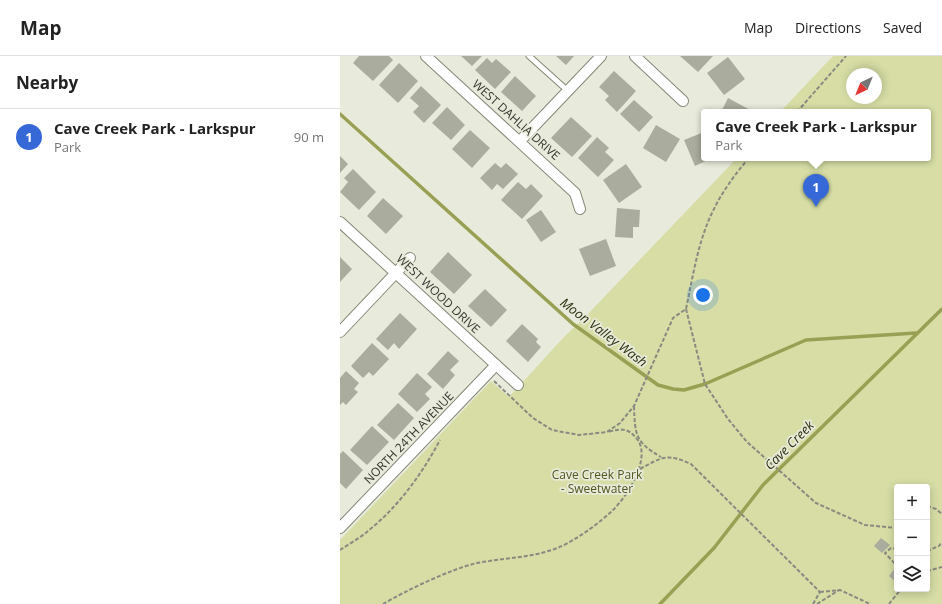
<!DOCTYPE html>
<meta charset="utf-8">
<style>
body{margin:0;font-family:"Open Sans",sans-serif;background:#f6f6f6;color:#222}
.controls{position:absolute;right:12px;bottom:12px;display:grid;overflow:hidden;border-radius:4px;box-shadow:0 2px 10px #0003}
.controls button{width:36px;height:36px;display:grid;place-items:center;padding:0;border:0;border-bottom:1px solid #e0e0e0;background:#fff;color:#222;font:20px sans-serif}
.compass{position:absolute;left:506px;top:12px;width:36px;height:36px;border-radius:50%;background:#fff;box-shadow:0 2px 10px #0003;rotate:223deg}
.you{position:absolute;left:363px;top:239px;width:14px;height:14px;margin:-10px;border:3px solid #fff;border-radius:50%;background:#1a73e8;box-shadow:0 0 0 6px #1a73e833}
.badge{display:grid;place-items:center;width:26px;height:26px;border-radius:50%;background:#3668d7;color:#fff;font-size:13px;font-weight:700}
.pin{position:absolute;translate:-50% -33px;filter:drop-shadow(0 1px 2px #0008)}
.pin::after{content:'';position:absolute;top:21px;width:14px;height:12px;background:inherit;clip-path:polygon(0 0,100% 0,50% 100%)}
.popup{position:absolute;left:361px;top:53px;width:230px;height:52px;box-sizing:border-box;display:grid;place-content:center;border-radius:4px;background:#fff;filter:drop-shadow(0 1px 3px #0005);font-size:13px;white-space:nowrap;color:#767676}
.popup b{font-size:15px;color:#222}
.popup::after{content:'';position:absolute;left:50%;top:100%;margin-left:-8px;border:8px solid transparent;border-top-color:#fff}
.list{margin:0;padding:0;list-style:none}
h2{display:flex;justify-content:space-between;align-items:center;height:52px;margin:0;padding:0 16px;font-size:17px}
h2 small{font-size:13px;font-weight:400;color:#767676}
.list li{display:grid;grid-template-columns:26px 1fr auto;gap:12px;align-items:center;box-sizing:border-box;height:56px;padding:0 16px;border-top:1px solid #e0e0e0}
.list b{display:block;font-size:15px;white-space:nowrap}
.list p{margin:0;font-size:13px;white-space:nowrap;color:#767676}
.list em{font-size:13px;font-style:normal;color:#767676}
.icon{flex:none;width:22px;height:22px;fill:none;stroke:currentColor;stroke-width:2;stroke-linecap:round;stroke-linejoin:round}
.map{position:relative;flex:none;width:602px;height:548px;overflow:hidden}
header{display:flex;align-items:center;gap:24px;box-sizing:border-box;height:56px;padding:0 20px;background:#fff;border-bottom:1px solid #e0e0e0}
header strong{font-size:19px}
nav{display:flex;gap:22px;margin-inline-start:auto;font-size:14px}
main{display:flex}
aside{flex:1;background:#fff}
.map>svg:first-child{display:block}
.green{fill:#d7dda5;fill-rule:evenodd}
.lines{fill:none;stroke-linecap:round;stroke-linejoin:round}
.stream{stroke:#99a053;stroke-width:3.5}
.building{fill:#aaac9e}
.lane-casing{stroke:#858778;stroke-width:7}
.street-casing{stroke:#858778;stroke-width:12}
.path{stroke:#898a80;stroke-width:2;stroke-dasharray:4 2;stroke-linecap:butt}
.lane{stroke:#fff;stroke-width:5}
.street{stroke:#fff;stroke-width:10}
.labels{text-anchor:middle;stroke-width:3.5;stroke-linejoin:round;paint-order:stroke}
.street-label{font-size:12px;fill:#35352f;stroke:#e8ebdb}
.park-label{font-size:12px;fill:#51561d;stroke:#e8ebdb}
.water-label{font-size:13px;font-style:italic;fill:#2c2f0d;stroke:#e8ebdb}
</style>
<header>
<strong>Map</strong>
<nav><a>Map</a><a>Directions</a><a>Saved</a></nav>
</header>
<main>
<aside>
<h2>Nearby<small></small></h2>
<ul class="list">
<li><span class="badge">1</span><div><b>Cave Creek Park - Larkspur</b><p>Park</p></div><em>90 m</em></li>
</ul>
</aside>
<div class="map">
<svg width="602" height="548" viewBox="0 0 602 548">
<rect width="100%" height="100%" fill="#e8ebdb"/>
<path class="green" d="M493 0H602V548H0V484L151 325 169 341 223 282 247 259 397 102H588V56H440ZM512 18H536V42H512ZM557 431H587V533H557Z"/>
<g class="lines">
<g class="stream">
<polyline points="0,58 233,268 318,329 333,333 344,334 365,328 466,284 576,277"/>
<polyline points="320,548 374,492 423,429 602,253"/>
</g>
</g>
<g class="building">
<polygon points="19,0 49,0 53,4 33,25 13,7"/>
<polygon points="121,0 142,0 132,10"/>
<polygon points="216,0 234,0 226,9"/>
<polygon points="340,0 373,0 358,16"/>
<polygon points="388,1 405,23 384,39 367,17"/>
<polygon points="147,2 152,7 156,3 171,16 155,33 135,14"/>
<polygon points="59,7 78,25 58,47 39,29"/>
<polygon points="274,15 296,35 277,56 265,44 269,40 259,31"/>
<polygon points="175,20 196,40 182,55 161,36"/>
<polygon points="81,30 101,49 84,67 73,56 79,50 70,42"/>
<polygon points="388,42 414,56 381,56"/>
<polygon points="294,44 313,61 299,76 280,58"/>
<polygon points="107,51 125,69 111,84 92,67"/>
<polygon points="231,61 252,80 232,101 211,82"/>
<polygon points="316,69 340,83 326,106 303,92"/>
<polygon points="130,74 150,92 132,112 112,93"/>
<polygon points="364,76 364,102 368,102 368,104 355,110 344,84"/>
<polygon points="257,81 269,92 265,96 274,104 258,121 238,102"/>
<polygon points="0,100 8,108 0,117"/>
<polygon points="155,107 161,112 166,107 178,118 163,133 157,128 152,134 140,122"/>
<polygon points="286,108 302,131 279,147 263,124"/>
<polygon points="13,113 36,136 19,154 0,136 8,126 4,122"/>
<polygon points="178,126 186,133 191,128 203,140 182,163 161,144"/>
<polygon points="43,142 63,160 46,178 27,160"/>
<polygon points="277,152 300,154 299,171 293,171 293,182 275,181"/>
<polygon points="201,154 216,176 201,186 186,164"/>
<polygon points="266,183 276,210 250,220 239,193"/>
<polygon points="108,196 132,219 114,238 90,216"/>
<polygon points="0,201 12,213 0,226"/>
<polygon points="145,233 167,254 151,271 128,250"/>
<polygon points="60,257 77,273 59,293 54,287 48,294 36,283"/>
<polygon points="182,268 198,283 196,286 201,291 188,306 166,285"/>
<polygon points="32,287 49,303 33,320 29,316 23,322 11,310"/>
<polygon points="108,295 119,305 110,314 115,319 103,333 87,318"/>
<polygon points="6,315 19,327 14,333 18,336 6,349 3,346 0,349 0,322"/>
<polygon points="77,317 92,331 85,338 90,343 77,356 58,338"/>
<polygon points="58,347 74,362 54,384 37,369"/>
<polygon points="32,370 49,386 27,409 10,394"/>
<polygon points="3,395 23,414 6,433 0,427 0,398"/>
<polygon points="541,482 550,489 542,497 534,490"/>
<polygon points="557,510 557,527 549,520"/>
</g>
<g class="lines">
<defs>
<polyline id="lane" points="189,0 228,35"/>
<g id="street">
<polyline points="86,0 235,137 240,153"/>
<polyline points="295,0 343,45"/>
<polyline points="180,85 261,0"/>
<polyline points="0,166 178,329"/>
<polyline points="0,276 70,202"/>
<polyline points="0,472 156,309"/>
</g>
</defs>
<use href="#lane" class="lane-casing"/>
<use href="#street" class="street-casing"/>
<g class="path">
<polyline points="457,56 506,0"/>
<polyline points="346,253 365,328 388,363 407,386 476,447 525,469 557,472"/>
<path d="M154 325 193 362 212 374 239 379 267 376 280 367 294 350 333 262 346 253C353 220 358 185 373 155 382 136 395 118 409 102"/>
<path d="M294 350C295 379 295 386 321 401"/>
<path d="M300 413C322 401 327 397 351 408L480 536"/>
<polyline points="587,450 596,453 602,458"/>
<polyline points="557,493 551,492 545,497 557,510"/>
<path d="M0 494C9 488 20 482 28 475 58 451 82 418 100 384"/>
<polyline points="587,495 599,490 602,486"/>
<polyline points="587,515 602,511"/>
<polyline points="480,536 500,534 530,548"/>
<path d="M43 548C67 534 111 513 137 507 169 501 200 502 228 487 244 478 259 467 272 455 287 441 312 402 297 383 288 372 282 372 268 376"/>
<polyline points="473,548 480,536"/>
<polyline points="477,548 499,534"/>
<polyline points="549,548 561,533"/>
</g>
<use href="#lane" class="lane"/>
<use href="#street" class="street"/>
</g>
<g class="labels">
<g class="street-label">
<text transform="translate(176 64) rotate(42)" y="4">WEST DAHLIA DRIVE</text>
<text transform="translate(98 238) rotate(43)" y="4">WEST WOOD DRIVE</text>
<text transform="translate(69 382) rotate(-46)" y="4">NORTH 24TH AVENUE</text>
</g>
<g class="park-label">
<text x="257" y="423">Cave Creek Park<tspan x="257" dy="14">- Sweetwater</tspan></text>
</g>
<g class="water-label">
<text transform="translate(264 276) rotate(37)" y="5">Moon Valley Wash</text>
<text transform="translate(449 389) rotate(-45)" y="5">Cave Creek</text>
</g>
</g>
</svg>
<div class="controls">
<button>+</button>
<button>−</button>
<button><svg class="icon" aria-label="layers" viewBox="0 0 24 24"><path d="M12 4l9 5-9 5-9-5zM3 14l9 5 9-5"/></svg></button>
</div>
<svg class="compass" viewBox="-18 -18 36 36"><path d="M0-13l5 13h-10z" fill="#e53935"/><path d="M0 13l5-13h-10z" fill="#767676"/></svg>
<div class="you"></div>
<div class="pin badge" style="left:476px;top:151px">1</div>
<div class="popup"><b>Cave Creek Park - Larkspur</b>Park</div>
</div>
</main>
